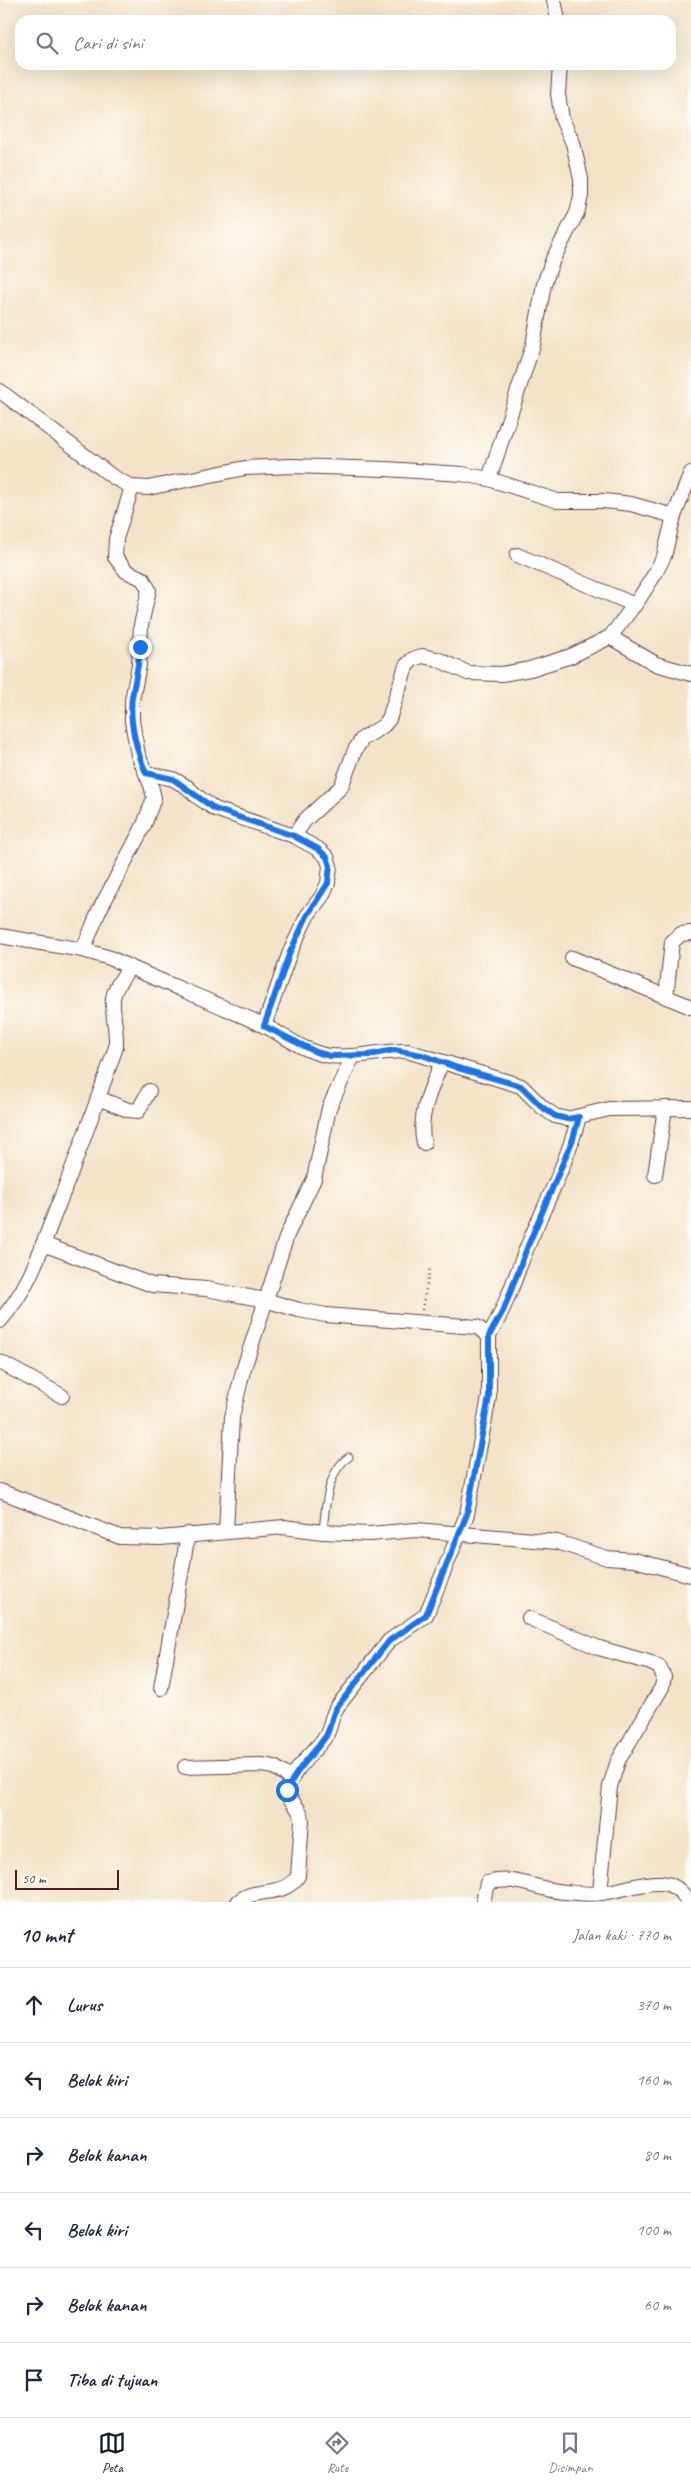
<!DOCTYPE html>
<html lang="id">
<meta charset="utf-8">
<style>
body{margin:0;font-family:Caveat,sans-serif;background:#f2f2f3;color:#1f2937}
.scale{position:absolute;left:15px;bottom:12px;width:104px;box-sizing:border-box;padding-left:5px;border:2px solid #4a1f2b;border-top:0;font-size:14px;line-height:18px;white-space:nowrap;color:#4a1f2b;-webkit-text-stroke:4px #fdfcf7;paint-order:stroke}
.stop{position:absolute;width:15px;height:15px;margin:-11px;border:4px solid #1a73e8;border-radius:50%;background:#fff}
.stop.end{background:#1a73e8;border-color:#fff;box-shadow:0 1px 5px #0008}
.list{margin:0;padding:0;list-style:none}
h2{display:flex;justify-content:space-between;align-items:center;height:65px;margin:0;padding:0 20px;font-size:21px}
h2 small{font-size:16px;font-weight:400;color:#747a83}
.list li{display:grid;grid-template-columns:32px 1fr auto;gap:15px;align-items:center;box-sizing:border-box;height:75px;padding:0 20px;border-top:1px solid #e0e1e3}
.list b{display:block;font-size:19px;white-space:nowrap}
.list em{font-size:16px;font-style:normal;color:#747a83}
.icon{flex:none;width:28px;height:28px;fill:none;stroke:currentColor;stroke-width:2;stroke-linecap:round;stroke-linejoin:round}
.map{position:relative;flex:none;width:691px;height:1902px;overflow:hidden}
.search{position:absolute;background:#fff;box-shadow:0 5px 20px #0002;left:15px;right:15px;top:15px;height:55px;display:flex;align-items:center;gap:12px;box-sizing:border-box;padding:0 18px;border-radius:15px;color:#747a83;font-size:19px}
.sheet{height:515px;background:#fff}
nav{display:flex;justify-content:space-around;align-items:center;box-sizing:border-box;height:70px;border-top:1px solid #e0e1e3;background:#fff;font-size:14px;color:#747a83}
nav a{display:grid;justify-items:center;gap:2px}
nav .on{color:#111827}
.map>svg:first-child{display:block}
.lines{fill:none;stroke-linecap:round;stroke-linejoin:round}
.lane-casing{stroke:#633c43;stroke-width:9}
.street-casing{stroke:#633c43;stroke-width:16}
.path{stroke:#633c43;stroke-width:2.5;stroke-dasharray:1 4;stroke-linecap:butt}
.lane{stroke:#fff;stroke-width:7}
.street{stroke:#fff;stroke-width:14}
.route{stroke:#1a73e8;stroke-width:6}
</style>
<div class="map">
<svg width="691" height="1902" viewBox="0 0 691 1902">
<rect width="100%" height="100%" fill="#fdfcf7"/>
<filter id="ink" filterUnits="userSpaceOnUse"><feTurbulence type="fractalNoise" baseFrequency=".02" numOctaves="2"/><feDisplacementMap in="SourceGraphic" scale="10" xChannelSelector="R" yChannelSelector="G"/><feConvolveMatrix kernelMatrix="1 2 1 2 8 2 1 2 1" color-interpolation-filters="sRGB"/></filter>
<filter id="wash" filterUnits="userSpaceOnUse"><feTurbulence type="fractalNoise" baseFrequency=".0096" numOctaves="4" result="noise"/><feDisplacementMap in="SourceGraphic" scale="20" xChannelSelector="R" yChannelSelector="G"/><feGaussianBlur stdDeviation="1.12" result="paint"/><feColorMatrix in="noise" values="0 0 0 0 0 0 0 0 0 0 0 0 0 0 0 0 0 1.4 0 .05"/><feComposite in="paint" operator="in"/></filter>
<g filter="url(#wash)">
<rect width="100%" height="100%" fill="#f3e3c8"/>
</g>
<g filter="url(#ink)">
<g class="lines">
<defs>
<path id="lane" d="M323 1532C325 1509 327 1471 349 1457"/>
<g id="street">
<polyline points="554,0 558,20"/>
<polyline points="0,391 113,477 132,487 148,488 245,468 291,466 386,469 462,474 489,479 558,501 604,501 631,504 674,516 664,556 656,572 639,599 610,637 571,656 530,669 502,674 468,673 437,659 422,656 413,659 406,666 389,719 383,726 362,739 355,750 341,787 305,820 294,836"/>
<polyline points="489,479 533,345 544,284 553,259 577,213 581,196 581,179 573,143 562,119 558,94 560,65"/>
<polyline points="674,516 691,473"/>
<polyline points="517,555 635,605"/>
<polyline points="610,637 656,664 691,674"/>
<polyline points="146,773 173,779 187,787 198,797 215,809 294,836 318,849 327,857 330,866 328,883 322,896 307,916 290,952 264,1026"/>
<path d="M0 936 83 950 110 958C161 982 214 1002 265 1026 285 1036 308 1054 331 1056 357 1059 382 1050 407 1051L505 1081 521 1086 542 1107 555 1116 567 1119 609 1109 691 1108"/>
<polyline points="83,950 99,911 144,825 154,798 151,785 138,755 132,721 132,700 139,665 141,625 149,590 143,579 126,571 115,557 116,539 132,487"/>
<polyline points="572,958 691,1007"/>
<polyline points="666,997 672,942 681,934 691,933"/>
<polyline points="98,1098 128,1110 138,1111 149,1091"/>
<path d="M424 1143C417 1116 432 1086 442 1062"/>
<polyline points="655,1175 665,1108"/>
<path d="M43 1244 152 1285 206 1289 265 1300 299 1310 326 1315 477 1327 489 1336V1397L467 1514 426 1615 389 1641 337 1707C331 1716 331 1727 326 1736 314 1753 289 1771 287 1794 292 1803 302 1810 302 1820L298 1876C283 1899 254 1886 238 1902"/>
<path d="M0 1321C30 1287 39 1254 55 1213 77 1158 97 1102 116 1047 117 1030 112 1015 113 999 114 987 124 976 130 967"/>
<path d="M489 1336C506 1307 515 1277 528 1245 546 1203 567 1162 579 1117"/>
<polyline points="0,1362 62,1396"/>
<polyline points="0,1491 120,1537 160,1538 284,1527 323,1532 370,1534 416,1530 557,1542 607,1558 634,1560 691,1575"/>
<polyline points="226,1531 232,1417 243,1371 287,1235 314,1179 329,1108 353,1056"/>
<polyline points="529,1618 599,1648 648,1662 659,1667 664,1677 662,1687 618,1761 610,1786 600,1893"/>
<polyline points="161,1688 188,1534"/>
<polyline points="185,1767 261,1765 274,1767 292,1779"/>
<path d="M483 1902 487 1883C515 1874 539 1891 566 1892 577 1893 590 1895 601 1893 621 1891 640 1882 661 1883 674 1884 682 1891 688 1902"/>
</g>
</defs>
<use href="#lane" class="lane-casing"/>
<use href="#street" class="street-casing"/>
<polyline class="path" points="422,1310 430,1268"/>
<use href="#lane" class="lane"/>
<use href="#street" class="street"/>
</g>
</g>
<g class="lines" filter="url(#ink)">
<path class="route" d="M140 647C139 665 135 680 132 697 129 723 136 749 146 773L173 779 215 809 294 836 318 849 327 857 330 866 328 883 307 916 290 952 264 1026 316 1052 330 1056 369 1055 394 1050 422 1055 458 1068 521 1086 542 1107 555 1116 567 1119 579 1117 573 1139 527 1248 504 1309 489 1336V1397L467 1514 426 1615 389 1641 337 1707C331 1716 331 1727 326 1736 313 1755 296 1769 287 1790"/>
</g>
</svg>
<div class="scale">50 m</div>
<div class="stop" style="left:287px;top:1790px"></div>
<div class="stop end" style="left:140px;top:647px"></div>
<div class="search"><svg class="icon" aria-label="search" viewBox="0 0 24 24"><circle cx="10" cy="10" r="6"/><path d="M15 15l6 6"/></svg>Cari di sini</div>
</div>
<section class="sheet">
<h2>10 mnt<small>Jalan kaki · 770 m</small></h2>
<ul class="list">
<li><svg class="icon" aria-label="ahead" viewBox="0 0 24 24"><path d="M12 20V5M6 11l6-6 6 6"/></svg><div><b>Lurus</b></div><em>370 m</em></li>
<li><svg class="icon" aria-label="left" viewBox="0 0 24 24"><path d="M17 20v-9H6M10 6l-5 5 5 5"/></svg><div><b>Belok kiri</b></div><em>160 m</em></li>
<li><svg class="icon" aria-label="right" viewBox="0 0 24 24"><path d="M7 20v-9h11M14 6l5 5-5 5"/></svg><div><b>Belok kanan</b></div><em>80 m</em></li>
<li><svg class="icon" aria-label="left" viewBox="0 0 24 24"><path d="M17 20v-9H6M10 6l-5 5 5 5"/></svg><div><b>Belok kiri</b></div><em>100 m</em></li>
<li><svg class="icon" aria-label="right" viewBox="0 0 24 24"><path d="M7 20v-9h11M14 6l5 5-5 5"/></svg><div><b>Belok kanan</b></div><em>60 m</em></li>
<li><svg class="icon" aria-label="arrive" viewBox="0 0 24 24"><path d="M6 21V4h12l-3 4 3 4H6"/></svg><div><b>Tiba di tujuan</b></div></li>
</ul>
</section>
<nav>
<a class="on"><svg class="icon" aria-label="map" viewBox="0 0 24 24"><path d="M3 6l6-2 6 2 6-2v14l-6 2-6-2-6 2zM9 4v14M15 6v14"/></svg>Peta</a>
<a><svg class="icon" aria-label="directions" viewBox="0 0 24 24"><path d="M12 3l9 9-9 9-9-9zM9 14v-3h6M13 9l2 2-2 2"/></svg>Rute</a>
<a><svg class="icon" aria-label="saved" viewBox="0 0 24 24"><path d="M7 4h10v16l-5-4-5 4z"/></svg>Disimpan</a>
</nav>
